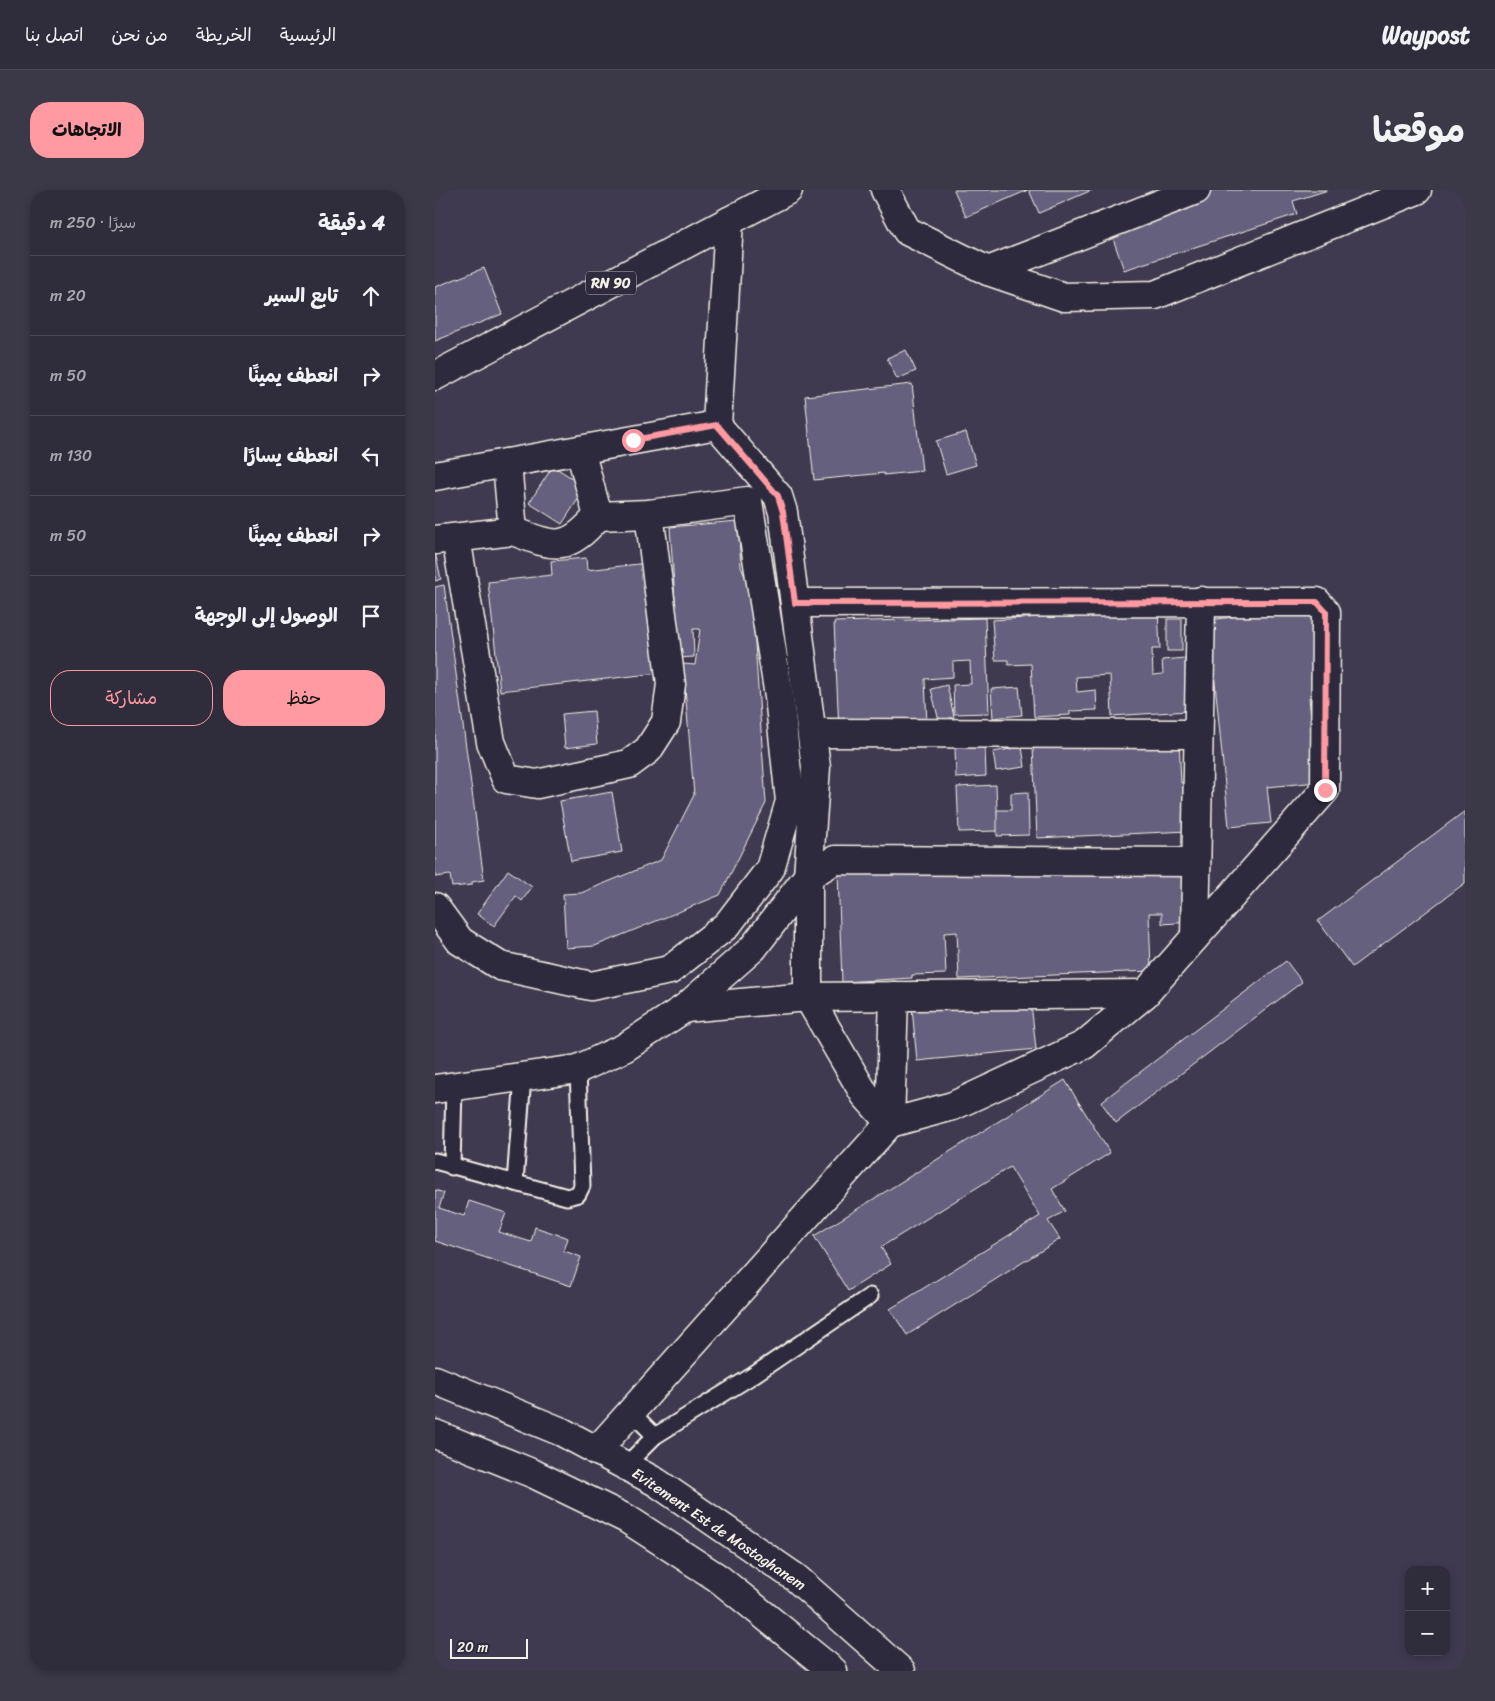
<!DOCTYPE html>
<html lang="ar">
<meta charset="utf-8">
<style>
body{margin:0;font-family:Sriracha,"Playpen Sans Arabic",sans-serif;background:#3b3847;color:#f1f3f6;direction:rtl}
.controls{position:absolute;right:15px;bottom:15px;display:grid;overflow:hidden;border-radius:10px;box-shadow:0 2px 8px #0003}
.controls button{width:45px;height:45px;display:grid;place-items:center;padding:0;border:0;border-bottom:1px solid #4a4856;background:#2f2c3c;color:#f1f3f6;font:25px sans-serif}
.scale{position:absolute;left:15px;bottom:12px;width:78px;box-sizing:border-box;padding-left:5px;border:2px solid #f4f1e8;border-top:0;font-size:14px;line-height:18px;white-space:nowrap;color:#f4f1e8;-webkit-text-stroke:4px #2f2a3d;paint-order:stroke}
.stop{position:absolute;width:15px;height:15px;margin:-11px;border:4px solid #ff9aa2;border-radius:50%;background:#fff}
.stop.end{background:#ff9aa2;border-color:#fff;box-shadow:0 1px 5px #0008}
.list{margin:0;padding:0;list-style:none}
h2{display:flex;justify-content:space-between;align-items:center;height:65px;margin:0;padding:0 20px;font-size:21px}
h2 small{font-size:16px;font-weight:400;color:#a7a7af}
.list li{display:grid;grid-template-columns:32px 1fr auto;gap:15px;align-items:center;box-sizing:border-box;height:80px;padding:0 20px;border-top:1px solid #4a4856}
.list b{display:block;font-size:19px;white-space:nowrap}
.list em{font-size:16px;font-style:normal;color:#a7a7af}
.actions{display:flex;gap:10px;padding:15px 20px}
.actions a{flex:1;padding:11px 0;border:1px solid #ff9aa2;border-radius:20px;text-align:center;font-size:18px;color:#ff9aa2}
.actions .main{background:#ff9aa2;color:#111}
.icon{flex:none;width:28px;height:28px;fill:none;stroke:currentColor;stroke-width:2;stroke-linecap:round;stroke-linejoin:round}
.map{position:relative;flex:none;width:1030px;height:1481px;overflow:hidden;direction:ltr;border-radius:20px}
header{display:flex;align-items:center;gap:30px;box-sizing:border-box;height:70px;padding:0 25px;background:#2f2c3c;border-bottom:1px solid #4a4856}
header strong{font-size:24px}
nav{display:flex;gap:28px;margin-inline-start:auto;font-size:18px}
.intro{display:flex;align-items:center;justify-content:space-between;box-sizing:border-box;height:120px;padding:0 30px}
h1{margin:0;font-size:35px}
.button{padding:12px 22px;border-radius:20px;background:#ff9aa2;color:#111;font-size:18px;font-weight:700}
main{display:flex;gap:30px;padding:0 30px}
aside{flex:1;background:#2f2c3c;border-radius:20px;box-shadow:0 2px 8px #0003}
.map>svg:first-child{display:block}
.building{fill:#65607e;stroke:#f4f1e8}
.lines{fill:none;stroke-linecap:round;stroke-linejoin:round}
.service-casing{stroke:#f4f1e8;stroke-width:19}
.minor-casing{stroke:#f4f1e8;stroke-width:31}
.primary-casing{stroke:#f4f1e8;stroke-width:31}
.trunk-casing{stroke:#f4f1e8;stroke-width:31}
.service{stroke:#2f2a3d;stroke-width:15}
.minor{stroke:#2f2a3d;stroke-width:28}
.primary{stroke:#2f2a3d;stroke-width:28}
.trunk{stroke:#2f2a3d;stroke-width:28}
.route{stroke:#ff9aa2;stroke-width:6}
.labels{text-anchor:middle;stroke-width:4;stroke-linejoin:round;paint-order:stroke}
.shield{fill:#2f2a3d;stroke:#b9b5b5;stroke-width:1}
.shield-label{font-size:14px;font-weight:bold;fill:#f4f1e8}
.street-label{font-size:15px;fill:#f4f1e8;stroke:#2f2a3d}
</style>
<header>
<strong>Waypost</strong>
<nav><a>الرئيسية</a><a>الخريطة</a><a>من نحن</a><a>اتصل بنا</a></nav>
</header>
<div class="intro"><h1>موقعنا</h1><a class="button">الاتجاهات</a></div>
<main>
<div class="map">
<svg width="1030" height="1481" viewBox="0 0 1030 1481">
<rect width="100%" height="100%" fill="#3f3a50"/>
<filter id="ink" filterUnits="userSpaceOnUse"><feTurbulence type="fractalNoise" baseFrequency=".02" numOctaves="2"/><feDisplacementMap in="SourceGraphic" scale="10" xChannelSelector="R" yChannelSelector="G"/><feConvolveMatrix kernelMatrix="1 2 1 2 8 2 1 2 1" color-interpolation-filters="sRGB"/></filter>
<g filter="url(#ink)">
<g class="building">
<polygon points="519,0 593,0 531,27"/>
<polygon points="594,0 657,0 604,23"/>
<polygon points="753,0 893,0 858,11 862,24 689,80 676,43"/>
<polygon points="49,78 67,124 0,151 0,97"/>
<polygon points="471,160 481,181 462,189 452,168"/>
<polygon points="477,194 487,281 449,285 449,283 379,290 370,206"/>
<polygon points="531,242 541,275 511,284 501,251"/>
<polygon points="118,276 151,297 127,334 94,313"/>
<polygon points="303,331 306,377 327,428 319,439 331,613 285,705 160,756 131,758 128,704 146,703 226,670 259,605 248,474 260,475 265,439 258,439 259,467 244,468 235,337"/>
<polygon points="0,362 6,389 0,391"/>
<polygon points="151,368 152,380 212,373 224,483 65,501 53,392 117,385 116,371"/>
<polygon points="9,395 49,690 37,692 37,695 17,697 15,685 0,687 0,397"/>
<polygon points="875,417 884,506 874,507 882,592 832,597 836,633 794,637 774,430"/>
<polygon points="723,420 725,459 717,459 718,485 728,484 727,470 750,468 753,521 677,526 675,485 641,487 642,502 661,500 662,520 635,521 635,525 599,527 596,474 573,475 573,470 560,470 557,430"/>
<polygon points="550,428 554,523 519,524 518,495 536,494 535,471 518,472 518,487 490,489 492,536 404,540 399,432"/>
<rect x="732" y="429" width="15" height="32"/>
<polygon points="512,495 519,527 504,531 496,499"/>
<polygon points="584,497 587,525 558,528 556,499"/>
<polygon points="159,521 162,554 130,558 127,524"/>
<polygon points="744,549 746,593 752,593 754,641 602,648 598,556"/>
<polygon points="550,555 551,586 521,588 520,556"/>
<polygon points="587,557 590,577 561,581 558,562"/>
<polygon points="561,595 563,641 524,642 522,597"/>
<polygon points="177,602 187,662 136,671 125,611"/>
<polygon points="593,602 594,645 562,646 562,620 576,620 576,603"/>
<polygon points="1030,621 1030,693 917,777 883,731"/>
<polygon points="754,671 756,732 727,734 727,723 714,723 716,781 524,789 522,742 509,743 511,784 477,785 477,788 407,792 403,683"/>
<polygon points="73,680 97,697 87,711 81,706 59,736 42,724"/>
<polygon points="851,771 867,792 681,933 666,912"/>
<polygon points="595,804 601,859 482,871 477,818"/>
<polygon points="630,890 675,963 617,999 630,1021 613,1031 625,1049 472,1145 455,1119 605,1026 575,977 446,1057 456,1074 413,1101 379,1046"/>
<polygon points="0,1000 9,1003 4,1018 29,1026 34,1011 71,1023 64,1042 96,1052 100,1037 133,1048 129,1061 146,1067 136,1096 0,1051"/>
</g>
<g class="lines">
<defs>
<g id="service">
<polyline points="0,971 132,1007 143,1004 147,996 143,879"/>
<polyline points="17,977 19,896"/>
<polyline points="80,993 88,886"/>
<polyline points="196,1222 220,1246"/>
<polyline points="190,1276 220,1246 317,1186 435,1106"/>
</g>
<g id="minor">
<polyline points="450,0 472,41 553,81 629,107 720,105 982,0"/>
<polyline points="553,81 761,0"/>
<polyline points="0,286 282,235 294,31"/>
<path d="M78 341C120 357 131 363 163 326"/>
<polyline points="21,348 56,552 71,589 102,594 194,574 213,560 231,532 236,494 214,324"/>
<polyline points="0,350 78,341 72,273"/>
<polyline points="360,413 882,412 891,422 890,600 710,804 649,855 518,916 455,933 430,905 373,807 373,686 400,670 760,672"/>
<polyline points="377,543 763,544"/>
<polyline points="0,717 25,751 65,776 156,796 235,780 292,735 335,679 355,611 344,506 313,311 214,324 163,326 145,260"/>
<polyline points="760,747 766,411"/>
<polyline points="250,818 373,807 710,804"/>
<polyline points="0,899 143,879 189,858 250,818 318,758 373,686 381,577 348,322 343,306 282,235"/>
<polyline points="161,1261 455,933 459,806"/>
</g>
<polyline id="primary" points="0,186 353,0"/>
<g id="trunk">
<polyline points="0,1190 127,1242 221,1292 361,1388 466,1481"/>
<polyline points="0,1244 99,1284 192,1329 283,1388 398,1481"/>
</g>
</defs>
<use href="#service" class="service-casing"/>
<use href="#minor" class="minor-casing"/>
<use href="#primary" class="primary-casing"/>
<use href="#trunk" class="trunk-casing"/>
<use href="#service" class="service"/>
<use href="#minor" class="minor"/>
<use href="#primary" class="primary"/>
<use href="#trunk" class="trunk"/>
</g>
</g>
<g class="lines" filter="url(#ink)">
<polyline class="route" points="198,250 282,235 343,306 348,322 360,413 882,412 891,422 890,600"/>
</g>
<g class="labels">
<rect class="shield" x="151" y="81.5" width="50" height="23" rx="4"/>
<g class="shield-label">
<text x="176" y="98">RN 90</text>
</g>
<g class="street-label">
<text transform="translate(284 1339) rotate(34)" y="5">Evitement Est de Mostaghanem</text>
</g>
</g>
</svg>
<div class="controls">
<button>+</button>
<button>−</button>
</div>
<div class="scale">20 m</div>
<div class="stop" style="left:198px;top:250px"></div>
<div class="stop end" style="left:890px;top:600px"></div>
</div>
<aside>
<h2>4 دقيقة<small>سيرًا · 250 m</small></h2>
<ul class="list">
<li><svg class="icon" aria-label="ahead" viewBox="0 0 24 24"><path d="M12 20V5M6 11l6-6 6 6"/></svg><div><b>تابع السير</b></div><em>20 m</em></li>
<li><svg class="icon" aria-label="right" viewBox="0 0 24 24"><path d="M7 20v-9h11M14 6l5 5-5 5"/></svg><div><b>انعطف يمينًا</b></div><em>50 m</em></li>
<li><svg class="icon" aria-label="left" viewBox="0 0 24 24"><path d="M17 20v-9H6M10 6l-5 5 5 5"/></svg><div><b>انعطف يسارًا</b></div><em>130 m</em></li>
<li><svg class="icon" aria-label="right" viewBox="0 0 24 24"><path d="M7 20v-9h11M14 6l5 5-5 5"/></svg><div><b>انعطف يمينًا</b></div><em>50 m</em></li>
<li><svg class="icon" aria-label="arrive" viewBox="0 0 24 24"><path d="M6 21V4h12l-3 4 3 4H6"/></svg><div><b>الوصول إلى الوجهة</b></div></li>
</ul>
<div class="actions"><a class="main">حفظ</a><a>مشاركة</a></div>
</aside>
</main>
